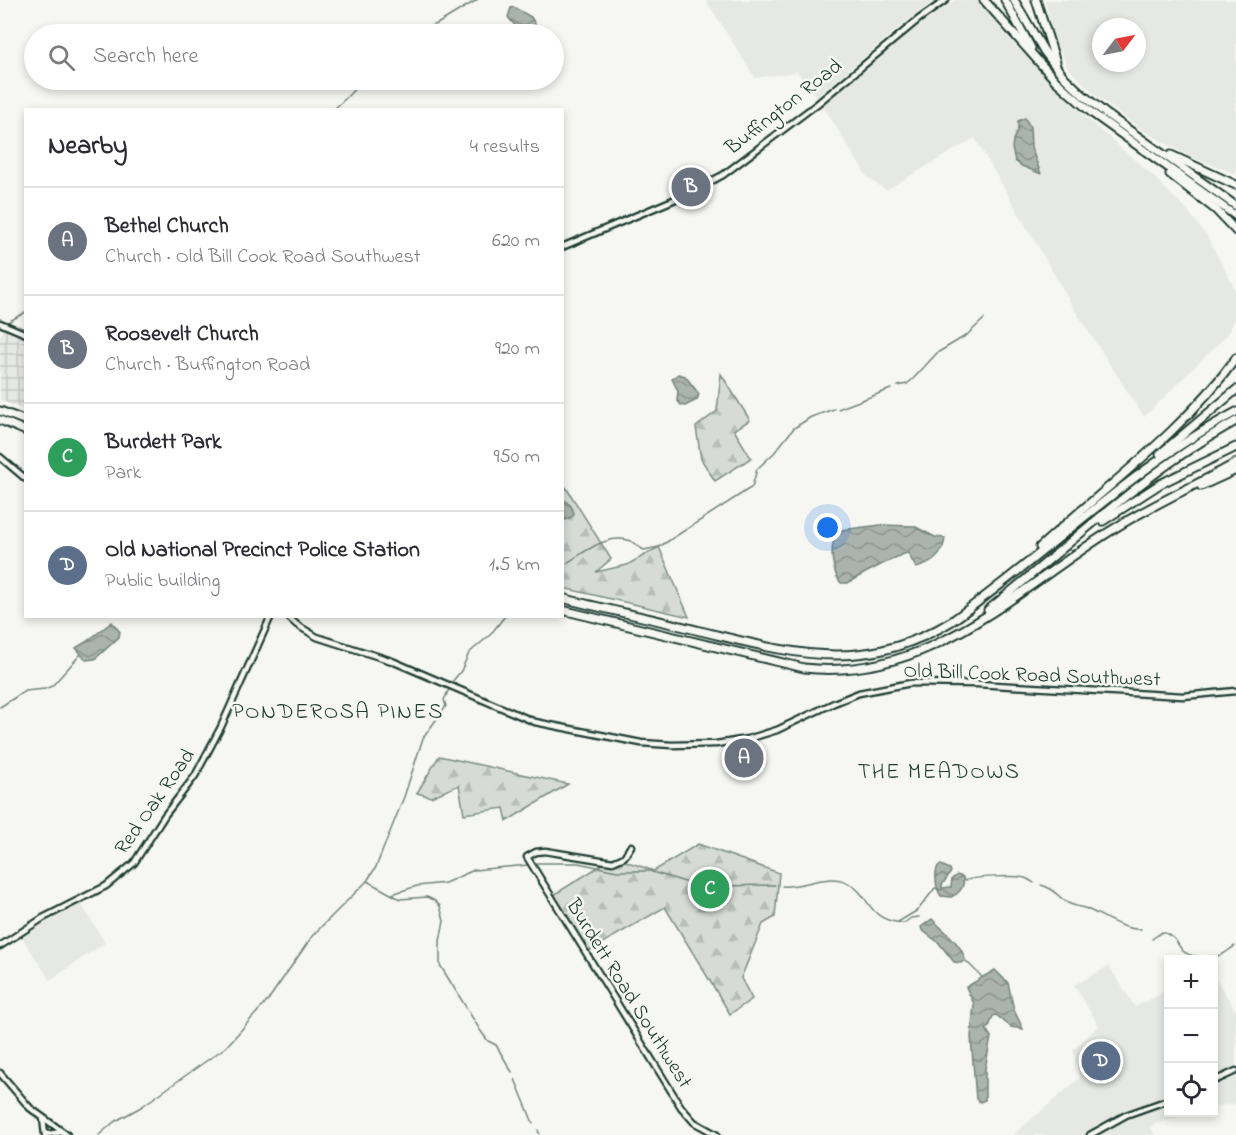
<!DOCTYPE html>
<meta charset="utf-8">
<style>
body{margin:0;font-family:"Indie Flower",sans-serif;background:#f2f2f3;color:#2b2b33}
.controls{position:absolute;right:18px;bottom:18px;display:grid;overflow:hidden;border-radius:0px;box-shadow:0 3px 9px #0003}
.controls button{width:54px;height:54px;display:grid;place-items:center;padding:0;border:0;border-bottom:2px solid #e1e1e2;background:#fff;color:#2b2b33;font:30px sans-serif}
.compass{position:absolute;left:1092px;top:18px;width:54px;height:54px;border-radius:50%;background:#fff;box-shadow:0 3px 9px #0003;rotate:58deg}
.you{position:absolute;left:828px;top:528px;width:21px;height:21px;margin:-15px;border:4px solid #fff;border-radius:50%;background:#1a73e8;box-shadow:0 0 0 9px #1a73e833}
.badge{display:grid;place-items:center;width:39px;height:39px;border-radius:50%;background:#ea580c;color:#fff;font-size:20px;font-weight:700}
.pin{position:absolute;translate:-50% -50%;border:3px solid #fff;box-shadow:0 2px 6px #0006}
.list{margin:0;padding:0;list-style:none}
h2{display:flex;justify-content:space-between;align-items:center;height:78px;margin:0;padding:0 24px;font-size:26px}
h2 small{font-size:20px;font-weight:400;color:#7c7c81}
.list li{display:grid;grid-template-columns:39px 1fr auto;gap:18px;align-items:center;box-sizing:border-box;height:108px;padding:0 24px;border-top:2px solid #e1e1e2}
.list b{display:block;font-size:22px;white-space:nowrap}
.list p{margin:0;font-size:20px;white-space:nowrap;color:#7c7c81}
.list em{font-size:20px;font-style:normal;color:#7c7c81}
.icon{flex:none;width:33px;height:33px;fill:none;stroke:currentColor;stroke-width:2;stroke-linecap:round;stroke-linejoin:round}
.map{position:relative;flex:none;width:1236px;height:1135px;overflow:hidden}
.search{position:absolute;background:#fff;box-shadow:0 3px 9px #0003;left:24px;top:24px;width:540px;height:66px;display:flex;align-items:center;gap:15px;box-sizing:border-box;padding:0 21px;border-radius:33px;color:#7c7c81;font-size:22px}
.panel{position:absolute;background:#fff;box-shadow:0 3px 9px #0003;left:24px;top:108px;width:540px;height:510px;border-radius:0px}
.map>svg:first-child{display:block}
.built{fill:#e6e8e4;fill-rule:evenodd}
.industrial{fill:url(#industrial-grid)}
.forest{fill:url(#forest-firs);stroke:#7a8c85;stroke-width:1.5}
.water{fill:url(#water-waves);stroke:#72847d;stroke-width:1.5}
.lines{fill:none;stroke-linecap:round;stroke-linejoin:round}
.stream{stroke:#72847d;stroke-width:1.5}
.secondary-casing{stroke:#1f3d34;stroke-width:9}
.highway-casing{stroke:#1f3d34;stroke-width:11}
.secondary{stroke:#f6f6f2;stroke-width:4.5}
.highway{stroke:#f6f6f2;stroke-width:7}
.labels{text-anchor:middle;stroke-width:5;stroke-linejoin:round;paint-order:stroke}
.street-label{font-size:21px;fill:#1f3d34;stroke:#f6f6f2}
.neighbourhood-label{font-size:22px;letter-spacing:1.5px;fill:#1f3d34;stroke:#f6f6f2}
</style>
<div class="map">
<svg width="1236" height="1135" viewBox="0 0 1236 1135">
<defs>
<pattern id="industrial-grid" width="8" height="8" patternUnits="userSpaceOnUse" patternTransform="scale(1.5)"><rect width="8" height="8" fill="#e6e8e4"/><path d="M0 4h8M4 0v8" fill="none" stroke="#c5c8c4"/></pattern>
<pattern id="forest-firs" width="22" height="20" patternUnits="userSpaceOnUse" patternTransform="scale(1.5)"><rect width="22" height="20" fill="#d6dbd6"/><path d="M5 1l3.5 6h-7zM16 11l3.5 6h-7z" fill="#b7bdb8"/></pattern>
<pattern id="water-waves" width="16" height="10" patternUnits="userSpaceOnUse" patternTransform="scale(1.5)"><rect width="16" height="10" fill="#aab3ae"/><path d="M0 5q4-4 8 0t8 0" fill="none" stroke="#8a938e"/></pattern>
</defs>
<rect width="100%" height="100%" fill="#f6f6f2"/>
<filter id="ink" filterUnits="userSpaceOnUse"><feTurbulence type="fractalNoise" baseFrequency=".0167" numOctaves="2"/><feDisplacementMap in="SourceGraphic" scale="12" xChannelSelector="R" yChannelSelector="G"/><feConvolveMatrix kernelMatrix="1 2 1 2 8 2 1 2 1" color-interpolation-filters="sRGB"/></filter>
<g filter="url(#ink)">
<g class="built">
<polygon points="706,0 936,0 907,21 817,97 797,72 755,78"/>
<polygon points="956,0 977,0 1016,46 1084,116 1151,174 1187,210 1208,238 1236,291 1236,316 1227,335 1144,417 1076,312 975,138 886,190 868,178 821,103 913,29"/>
<path d="M1045 0H1236V174L1189 156 1142 130 1099 98 1068 68 1052 33ZM1101 27H1137V63H1101Z"/>
<polygon points="79,900 105,943 50,980 20,934"/>
<polygon points="1109,966 1135,1007 1168,990 1168,1112 1191,1113 1150,1126 1155,1135 1013,1135 1080,1078 1073,1050 1099,1026 1074,985"/>
<polygon points="1214,976 1236,1011 1236,1104 1214,1106"/>
</g>
<polygon class="industrial" points="7,325 25,334 25,410 0,400 0,336"/>
<g class="forest">
<polygon points="721,374 750,420 734,430 751,458 715,481 701,459 696,427 717,411"/>
<polygon points="562,481 611,559 596,572 627,565 659,547 689,617 563,588"/>
<polygon points="439,756 568,784 507,821 504,808 464,814 459,785 431,797 417,793"/>
<polygon points="698,844 779,873 775,917 763,924 741,978 752,999 730,1014 665,907 587,952 552,896 614,857 654,871"/>
</g>
<g class="water">
<polygon points="513,7 531,17 541,34 522,34 508,17 511,8"/>
<polygon points="1025,118 1030,127 1031,147 1041,174 1022,166 1015,161 1012,148 1013,140 1018,129 1018,121"/>
<polygon points="678,374 685,376 699,394 697,400 685,406 681,405 677,400 678,391 672,379"/>
<polygon points="562,498 571,506 574,513 573,516 563,521"/>
<path d="M881 525 914 526 935 537 945 538C943 556 932 564 916 568L908 553C902 553 857 577 848 583H841C833 574 829 550 835 538 836 535 839 533 841 530Z"/>
<polygon points="112,622 120,632 119,637 95,659 86,660 76,648 86,642"/>
<path d="M941 865 950 869 951 872 942 885V888L951 887 952 879 957 875 963 877C965 887 960 893 951 897L941 896C936 889 934 874 938 866Z"/>
<path d="M932 919C943 931 962 943 965 960L961 963 954 962 939 943 922 930 921 927Z"/>
<polygon points="995,970 1008,983 1014,1010 1023,1029 1011,1027 996,1015 993,1016 989,1027 986,1029 991,1037 985,1069 985,1100 980,1102 976,1099 971,1037 974,1004 966,987"/>
</g>
<g class="lines">
<g class="stream">
<polyline points="410,34 437,24 477,0"/>
<polyline points="333,110 345,99 363,80"/>
<polyline points="6,323 26,312"/>
<polyline points="898,386 907,384 913,379 937,353 967,335 984,319"/>
<polyline points="838,409 891,389"/>
<path d="M562 566C581 555 604 534 628 540 634 542 638 547 644 550L659 547 752 487 757 469 774 453 794 428 811 417 834 409"/>
<polyline points="452,682 461,671 469,653 490,635 505,616"/>
<polyline points="0,707 25,691 45,689 52,686 80,655"/>
<polyline points="535,863 578,863 617,871 649,871 685,882 721,886 775,885"/>
<polyline points="367,881 400,899 427,897 435,901 440,906 444,921 440,941 440,965 480,1030 488,1041 496,1045 512,1072"/>
<path d="M963 881C973 877 1015 875 1025 878 1028 879 1031 881 1034 883"/>
<path d="M1041 885C1056 889 1057 897 1068 903 1074 906 1081 907 1087 909 1104 916 1122 930 1141 929"/>
<path d="M782 886C802 888 827 873 846 882 872 894 865 921 904 923L911 918 919 917"/>
<polyline points="392,894 417,886 445,883 474,870 529,865"/>
<polyline points="898,922 918,910 935,888 939,889"/>
<path d="M1152 939 1162 932C1181 938 1176 948 1186 953 1193 958 1216 958 1223 954 1227 952 1231 948 1235 946"/>
<polyline points="966,961 982,977"/>
<polyline points="515,1079 533,1123"/>
<polyline points="538,1130 540,1135"/>
<polyline points="99,1135 114,1122 141,1107 226,1047 268,1000 313,935 367,881 376,867 404,797 423,738 446,706 444,700 449,689"/>
</g>
<defs>
<g id="secondary">
<polyline points="562,247 685,195 723,175 817,104 919,19 946,0"/>
<polyline points="0,323 26,334"/>
<polyline points="0,457 26,479"/>
<polyline points="287,616 297,625 317,637 392,661 535,722 641,743 672,745 716,744 748,739 777,730 834,703 859,693 911,683 977,684 1183,696 1236,691"/>
<polyline points="631,846 624,857 613,862 545,851 536,852 527,857 681,1107 694,1122 717,1135"/>
<polyline points="0,946 43,918 106,886 134,863 165,815 195,776 221,727 271,616"/>
<polyline points="0,1073 30,1108 67,1135"/>
<polyline points="1214,1081 1236,1071"/>
<polyline points="43,1118 45,1135"/>
<polyline points="48,1134 63,1132"/>
<polyline points="1090,1135 1126,1115 1168,1100"/>
</g>
<g id="highway">
<polyline points="984,0 1056,81 1092,113 1236,216"/>
<polyline points="1005,0 1031,48"/>
<polyline points="1014,0 1044,51 1064,77 1083,95 1105,113 1236,206"/>
<polyline points="1036,0 1056,62"/>
<polyline points="1171,155 1236,185"/>
<polyline points="1170,174 1216,210 1236,231"/>
<polyline points="0,411 26,421"/>
<polyline points="0,420 26,431"/>
<polyline points="1160,454 1236,390"/>
<polyline points="1201,486 1236,470"/>
<polyline points="1103,521 1160,484 1236,447"/>
<path d="M1040 547C1106 486 1183 432 1236 358"/>
<path d="M562 598C608 610 655 619 700 631 792 653 864 676 952 621 1048 553 1131 468 1236 412"/>
<path d="M562 610 804 668C929 682 1014 591 1112 530 1151 505 1195 486 1236 463"/>
<path d="M988 610C1069 546 1145 471 1236 421"/>
</g>
</defs>
<use href="#secondary" class="secondary-casing"/>
<use href="#highway" class="highway-casing"/>
<use href="#secondary" class="secondary"/>
<use href="#highway" class="highway"/>
</g>
</g>
<g class="labels">
<g class="street-label">
<text transform="translate(783 106) rotate(-38)" y="7">Buffington Road</text>
<text transform="translate(1032 674) rotate(2)" y="7">Old Bill Cook Road Southwest</text>
<text transform="translate(154 801) rotate(-55)" y="7">Red Oak Road</text>
<text transform="translate(630 993) rotate(58)" y="7">Burdett Road Southwest</text>
</g>
<g class="neighbourhood-label">
<text x="338" y="718">PONDEROSA PINES</text>
<text x="939" y="778">THE MEADOWS</text>
</g>
</g>
</svg>
<div class="controls">
<button>+</button>
<button>−</button>
<button><svg class="icon" aria-label="locate" viewBox="0 0 24 24"><circle cx="12" cy="12" r="6"/><path d="M12 2v4M12 18v4M2 12h4M18 12h4"/></svg></button>
</div>
<svg class="compass" viewBox="-18 -18 36 36"><path d="M0-13l5 13h-10z" fill="#e53935"/><path d="M0 13l5-13h-10z" fill="#7c7c81"/></svg>
<div class="you"></div>
<div class="pin badge" style="left:744px;top:758px;background:#6b7280">A</div>
<div class="pin badge" style="left:691px;top:187px;background:#6b7280">B</div>
<div class="pin badge" style="left:710px;top:889px;background:#2e9e5b">C</div>
<div class="pin badge" style="left:1101px;top:1061px;background:#5c6f8a">D</div>
<div class="search"><svg class="icon" aria-label="search" viewBox="0 0 24 24"><circle cx="10" cy="10" r="6"/><path d="M15 15l6 6"/></svg>Search here</div>
<section class="panel">
<h2>Nearby<small>4 results</small></h2>
<ul class="list">
<li><span class="badge" style="background:#6b7280">A</span><div><b>Bethel Church</b><p>Church · Old Bill Cook Road Southwest</p></div><em>620 m</em></li>
<li><span class="badge" style="background:#6b7280">B</span><div><b>Roosevelt Church</b><p>Church · Buffington Road</p></div><em>920 m</em></li>
<li><span class="badge" style="background:#2e9e5b">C</span><div><b>Burdett Park</b><p>Park</p></div><em>950 m</em></li>
<li><span class="badge" style="background:#5c6f8a">D</span><div><b>Old National Precinct Police Station</b><p>Public building</p></div><em>1.5 km</em></li>
</ul>
</section>
</div>
